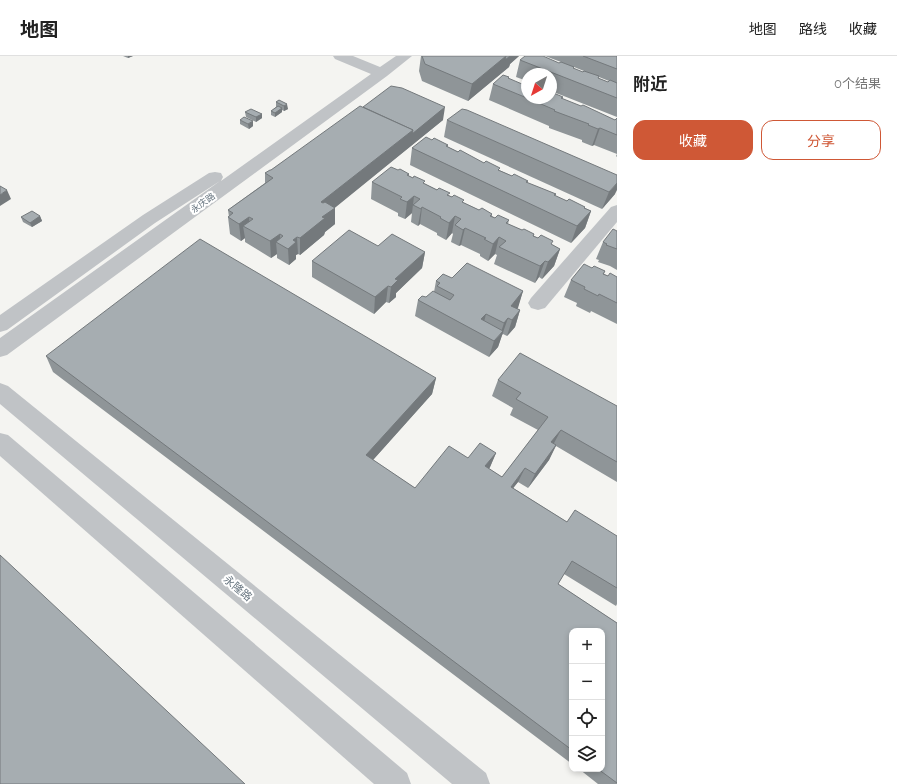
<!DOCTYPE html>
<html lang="zh">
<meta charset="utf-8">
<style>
body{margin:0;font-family:Raleway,"Noto Sans SC",sans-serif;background:#f2f2f2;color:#222}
.controls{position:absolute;right:12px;bottom:12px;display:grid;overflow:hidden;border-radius:8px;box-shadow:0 2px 6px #0003}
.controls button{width:36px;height:36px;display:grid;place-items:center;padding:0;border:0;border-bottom:1px solid #e0e0e0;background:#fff;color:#222;font:20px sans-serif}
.compass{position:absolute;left:521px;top:12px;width:36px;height:36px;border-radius:50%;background:#fff;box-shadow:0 2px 6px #0003;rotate:219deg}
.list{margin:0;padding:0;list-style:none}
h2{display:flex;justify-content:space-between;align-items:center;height:52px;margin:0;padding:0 16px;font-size:17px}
h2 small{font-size:13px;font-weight:400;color:#767676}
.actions{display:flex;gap:8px;padding:12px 16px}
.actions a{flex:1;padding:9px 0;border:1px solid #cf5836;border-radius:12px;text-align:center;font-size:14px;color:#cf5836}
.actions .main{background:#cf5836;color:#fff}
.icon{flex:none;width:22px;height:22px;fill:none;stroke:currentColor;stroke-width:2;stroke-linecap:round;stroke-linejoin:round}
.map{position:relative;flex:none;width:617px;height:728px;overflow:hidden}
header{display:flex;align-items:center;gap:24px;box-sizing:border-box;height:56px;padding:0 20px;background:#fff;border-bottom:1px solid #e0e0e0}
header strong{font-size:19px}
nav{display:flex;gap:22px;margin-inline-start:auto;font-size:14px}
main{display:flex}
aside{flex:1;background:#fff}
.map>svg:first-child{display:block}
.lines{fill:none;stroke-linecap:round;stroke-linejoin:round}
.minor{fill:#c0c3c6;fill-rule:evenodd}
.wall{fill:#8f9598;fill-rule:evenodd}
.shaded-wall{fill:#74797c}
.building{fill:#a6adb1;stroke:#74797c}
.labels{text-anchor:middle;stroke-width:4;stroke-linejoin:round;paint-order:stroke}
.far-street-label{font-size:9px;fill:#66747f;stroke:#fff}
.street-label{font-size:11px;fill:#66747f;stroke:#fff}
</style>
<header>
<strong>地图</strong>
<nav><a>地图</a><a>路线</a><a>收藏</a></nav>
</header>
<main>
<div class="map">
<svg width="617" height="728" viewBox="0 0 617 728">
<rect width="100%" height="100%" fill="#f4f4f1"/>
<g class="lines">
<g class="minor">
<polygon points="333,0 353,0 380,11 396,0 412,0 387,20 7,299 0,301 0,282 220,125 155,167 7,274 0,276 0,259 143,159 209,117 215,116 221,117 223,121 221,125 371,18 335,3"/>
<polygon points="617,149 617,166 545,252 538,254 531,252 528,247 531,242 611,151"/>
<polygon points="0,327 8,330 486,717 490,728 452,728 0,348"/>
<polygon points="0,377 8,379 407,717 411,728 374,728 0,400"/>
</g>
</g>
<g class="wall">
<polygon points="123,0 133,0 128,2"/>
<polygon points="421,0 519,0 510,8 509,11 468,45 422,25 419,15"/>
<path d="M545 0H617V61L551 35V18H527V25L516 21 520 4 559 7 561 6ZM574 11 584 15 583 16 574 13ZM599 21 609 25 608 26 598 22Z"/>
<polygon points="509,21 509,23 527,42 563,41 562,43 615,64 617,62 617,101 616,100 617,98 594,89 592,90 582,86 582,84 549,72 549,70 489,44 493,28"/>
<polygon points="279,44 288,53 284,55 282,54 282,56 275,61 271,59 271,55 276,51 276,46"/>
<polygon points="363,51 443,64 335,151 335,168 325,176 324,179 300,199 298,198 296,199 296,203 289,209 277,202 277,198 271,202 245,186 245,182 241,185 230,178 228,161 229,161 228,154 265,127 265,117 271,114"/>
<polygon points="245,56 262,58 262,62 256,66 246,61"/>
<polygon points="240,64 253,70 249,73 240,68"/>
<polygon points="447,64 615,138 602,153 444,81"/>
<polygon points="432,84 448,89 448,91 512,120 528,125 527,127 556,138 555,140 567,145 585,151 585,152 591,155 585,172 571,187 410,109 412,92"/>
<polygon points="398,114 409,118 409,120 479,154 492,158 492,160 495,162 509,164 508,168 522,174 534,178 534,180 560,193 554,210 542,223 539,221 535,227 494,208 497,199 495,198 488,205 480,200 480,198 461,189 459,190 451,186 453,178 452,177 446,184 437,179 437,177 420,168 418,170 411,166 412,157 405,163 398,160 398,157 371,143 372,126"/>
<polygon points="40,160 42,165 32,171 23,166 21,161"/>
<polygon points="617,175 617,214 610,210 598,206 599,204 596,203 603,186"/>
<polygon points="378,190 425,196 422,212 396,237 396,241 389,247 386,246 374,258 312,221 312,205"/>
<polygon points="592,212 605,215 604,218 608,220 617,221 617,268 591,255 590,257 576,250 577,247 564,241 571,224"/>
<polygon points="452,222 523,235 517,253 520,254 515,271 507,280 503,278 502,279 498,291 489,301 415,260 418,244 426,241 434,236 436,225"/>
<polygon points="46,300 436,322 432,338 373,404 415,432 468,402 496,397 490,411 489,413 502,421 538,374 510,359 513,352 492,340 498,324 617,350 617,426 556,390 549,404 528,432 518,426 513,432 567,466 617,480 617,548 616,550 564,518 558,528 617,567 617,728 598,728 579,713 602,713 572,575 572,708 53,316"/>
</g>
<g class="shaded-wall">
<polygon points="128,0 133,0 128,2"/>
<polygon points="506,0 519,0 510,8 509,11 468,45 472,28"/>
<polygon points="287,48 288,53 284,55 284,50"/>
<polygon points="445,51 443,64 331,155 335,152 335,168 325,176 324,179 300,199 300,182 321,146 413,74"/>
<polygon points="282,52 282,56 275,61 275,57"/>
<polygon points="262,58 262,62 256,66 256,61"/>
<polygon points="253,65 253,70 249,73 248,68"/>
<polygon points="600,72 594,89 592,90 598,73"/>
<polygon points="617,127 617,134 615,138 602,153 609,136"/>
<polygon points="7,134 11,143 0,150 0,139"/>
<polygon points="414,140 412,157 405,163 407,146"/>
<polygon points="422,151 420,168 418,170 421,153"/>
<polygon points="591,155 585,172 571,187 577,170"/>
<polygon points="40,160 42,165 32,171 30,167"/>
<polygon points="455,160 452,177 446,184 449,167"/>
<polygon points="249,161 250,173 243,170 245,182 241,185 239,168"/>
<polygon points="465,172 461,189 459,190 463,174"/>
<polygon points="280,178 280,188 276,186 277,198 271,202 270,185"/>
<polygon points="297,181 298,198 296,199 296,203 289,209 288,193 293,184"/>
<polygon points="499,181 495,198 488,205 493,188"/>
<polygon points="560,193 554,210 542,223 548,206"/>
<polygon points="425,196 422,212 396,237 396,241 389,247 391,231 395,223"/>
<polygon points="545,205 539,221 535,227 540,210"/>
<polygon points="388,230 386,246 374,258 375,241"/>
<polygon points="523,235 518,252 509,262 508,262 498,291 489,301 494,285 500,279 504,267 511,250"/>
<polygon points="520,254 515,271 507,280 512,264"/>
<polygon points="486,258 482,274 481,263"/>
<polygon points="436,322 432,338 364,414 366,399"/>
<polygon points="561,374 553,389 551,386"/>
<polygon points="556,389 549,404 528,432 535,418"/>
<polygon points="496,397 490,411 480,425 485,410"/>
<polygon points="525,412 518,426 504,444 511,431"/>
</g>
<g class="building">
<polygon points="422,0 506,0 472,28 425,8"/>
<polygon points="506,0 510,0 505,4"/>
<polygon points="525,0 543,0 559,7 561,6 574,11 573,12 583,16 584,15 599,20 598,22 608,26 610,24 617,27 617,42 520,4"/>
<polygon points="583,0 617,0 617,13"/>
<polygon points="503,19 509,21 508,22 522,28 524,27 527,28 527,42 493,28"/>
<polygon points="391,30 402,32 445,51 412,78 413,74 363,51"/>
<polygon points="551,36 563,41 561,42 581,50 583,49 615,64 617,62 617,79 600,72 598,73 588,69 589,68 554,55 555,54 527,42 551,42"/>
<polygon points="279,44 287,48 284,50 276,46"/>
<polygon points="278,50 282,52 275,57 271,55"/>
<polygon points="360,50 413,74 321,146 323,147 325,146 335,152 322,161 325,162 300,182 297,181 293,184 296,186 288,193 276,186 283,180 280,178 270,185 243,170 253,163 249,161 239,168 228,161 233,157 228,154 273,122 265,117 270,114 271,114"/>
<polygon points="251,53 262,58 256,61 245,56"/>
<polygon points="462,53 467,54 617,119 617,127 609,136 447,64"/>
<polygon points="244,61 253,65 248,68 240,64"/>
<polygon points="426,81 432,84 434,82 448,89 446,90 458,96 460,94 484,107 486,105 500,112 498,114 512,120 514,118 528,125 526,126 556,138 554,139 567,145 569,143 585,151 584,152 591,155 577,170 412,92"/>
<polygon points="391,111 398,114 400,113 409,118 407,119 413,122 414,120 425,125 423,127 437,134 439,132 450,137 447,139 452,141 454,139 464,144 462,146 479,154 482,152 492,158 490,160 495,162 498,159 509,164 506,167 522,174 524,173 534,178 533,180 538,182 541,179 553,185 551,188 560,193 548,206 545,205 540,210 499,191 506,185 499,181 493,188 484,183 486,182 465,172 463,174 455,169 461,163 455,160 449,167 440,162 441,161 422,151 421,153 413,149 420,143 414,140 407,146 400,143 402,141 372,126"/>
<polygon points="0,130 7,134 0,139"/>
<polygon points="32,155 40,160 30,167 21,161"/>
<polygon points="613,173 617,175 617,193 606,189 607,188 603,186"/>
<polygon points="349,174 378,190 392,178 425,196 395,223 398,224 391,231 388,230 375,241 312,205"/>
<polygon points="200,183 436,322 366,399 415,432 449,390 468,402 480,387 496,397 485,410 502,421 548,361 516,343 521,337 498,324 520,297 617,350 617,406 561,374 551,386 556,389 535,418 525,412 511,431 567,466 575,454 617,480 617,532 572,505 558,528 617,567 617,727 598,713 602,713 602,575 572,575 572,694 46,300"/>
<polygon points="467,207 523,235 511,250 520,254 512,264 508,262 504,267 486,258 481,263 503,275 494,285 418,244 422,240 426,241 433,235 450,244 454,239 437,230 440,227 436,225 443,218 452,222"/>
<polygon points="584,208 592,212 594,210 605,215 603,218 608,220 610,217 617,221 617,247 599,238 598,240 584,233 585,231 571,224"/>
<polygon points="0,499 245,728 0,728"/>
</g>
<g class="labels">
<g class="far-street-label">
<text transform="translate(203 147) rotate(-36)" y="3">永庆路</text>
</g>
<g class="street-label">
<text transform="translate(238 532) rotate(40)" y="4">永隆路</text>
</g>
</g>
</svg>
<div class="controls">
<button>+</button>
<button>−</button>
<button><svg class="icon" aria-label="locate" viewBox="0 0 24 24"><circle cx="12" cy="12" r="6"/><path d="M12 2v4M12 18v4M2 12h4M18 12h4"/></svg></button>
<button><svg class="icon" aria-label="layers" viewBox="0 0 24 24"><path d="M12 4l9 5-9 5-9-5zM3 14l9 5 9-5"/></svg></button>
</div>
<svg class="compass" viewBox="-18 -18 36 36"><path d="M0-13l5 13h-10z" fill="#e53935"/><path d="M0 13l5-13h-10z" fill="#767676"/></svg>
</div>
<aside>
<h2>附近<small>0个结果</small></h2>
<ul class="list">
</ul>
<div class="actions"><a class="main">收藏</a><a>分享</a></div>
</aside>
</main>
